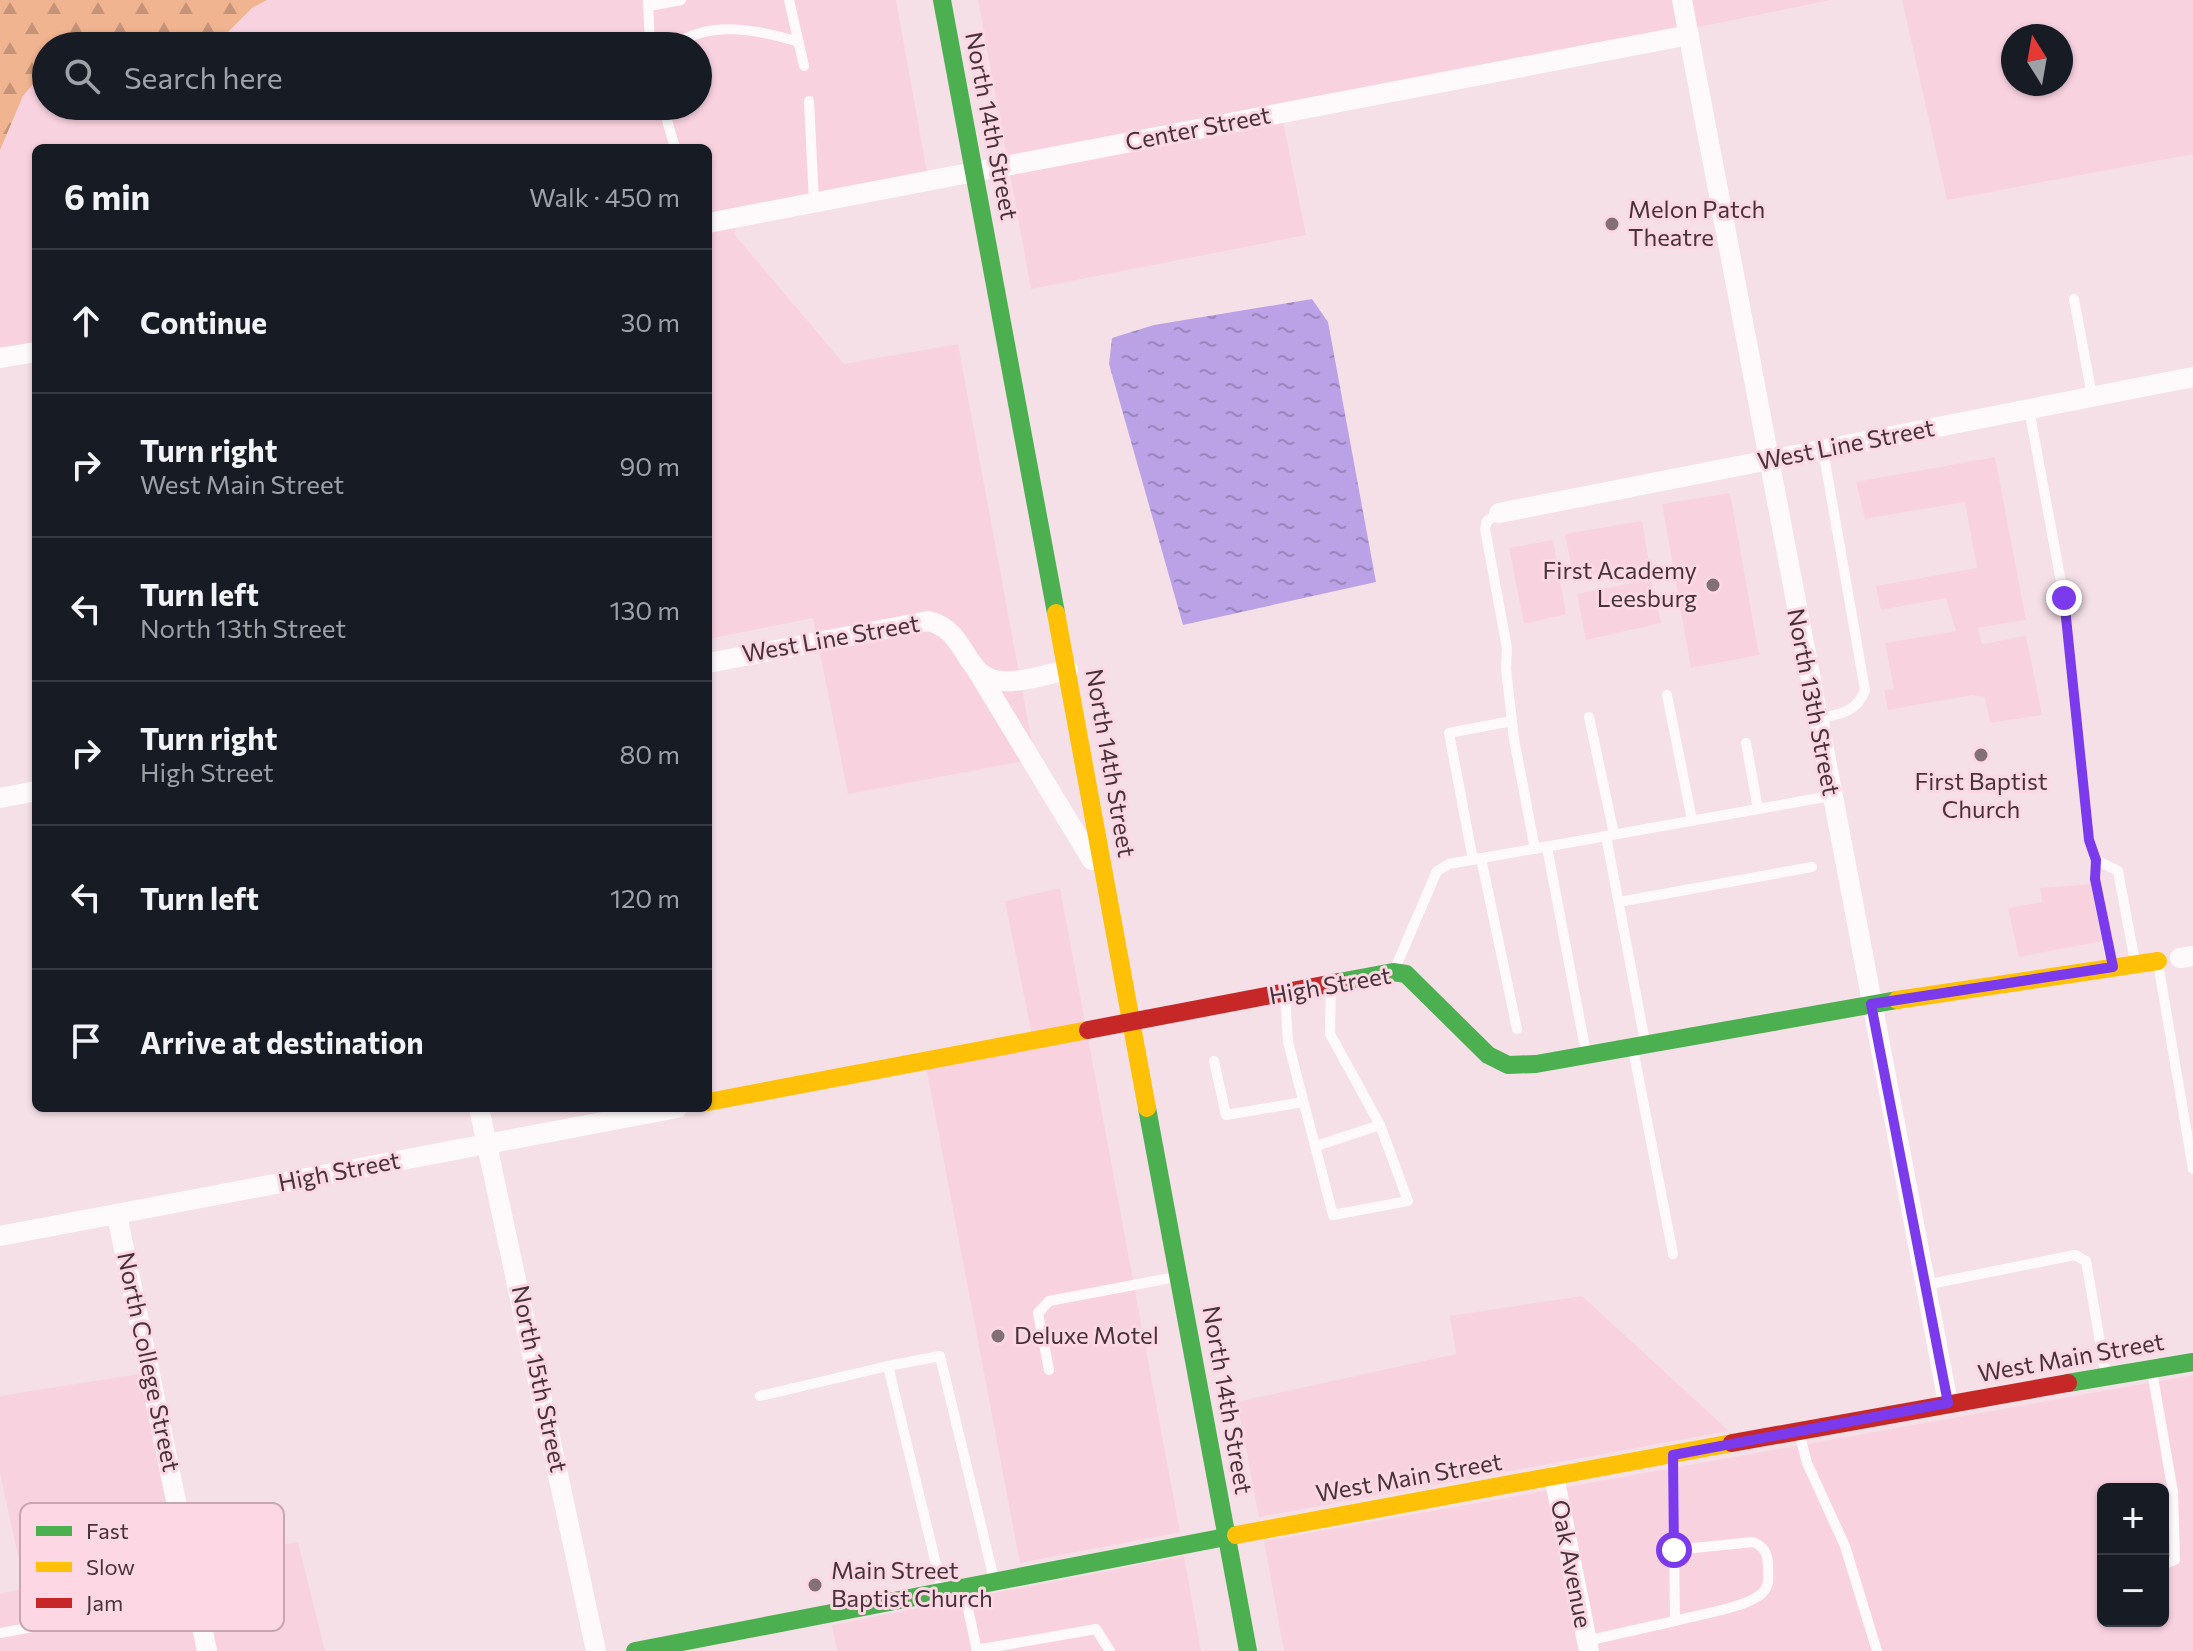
<!DOCTYPE html>
<meta charset="utf-8">
<style>
body{margin:0;font-family:Commissioner,sans-serif;background:#20242c;color:#f1f3f6}
.controls{position:absolute;right:24px;bottom:24px;display:grid;overflow:hidden;border-radius:12px;box-shadow:0 2px 6px #0004}
.controls button{width:72px;height:72px;display:grid;place-items:center;padding:0;border:0;border-bottom:2px solid #363941;background:#171b24;color:#f1f3f6;font:40px sans-serif}
.compass{position:absolute;left:2001px;top:24px;width:72px;height:72px;border-radius:50%;background:#171b24;box-shadow:0 2px 6px #0004;rotate:349deg}
.stop{position:absolute;width:24px;height:24px;margin:-18px;border:6px solid #7c3aed;border-radius:50%;background:#fff}
.stop.end{background:#7c3aed;border-color:#fff;box-shadow:0 2px 8px #0008}
.list{margin:0;padding:0;list-style:none}
h2{display:flex;justify-content:space-between;align-items:center;height:104px;margin:0;padding:0 32px;font-size:34px}
h2 small{font-size:26px;font-weight:400;color:#9ea1a6}
.list li{display:grid;grid-template-columns:52px 1fr auto;gap:24px;align-items:center;box-sizing:border-box;height:144px;padding:0 32px;border-top:2px solid #363941}
.list b{display:block;font-size:30px;white-space:nowrap}
.list p{margin:0;font-size:26px;white-space:nowrap;color:#9ea1a6}
.list em{font-size:26px;font-style:normal;color:#9ea1a6}
.icon{flex:none;width:44px;height:44px;fill:none;stroke:currentColor;stroke-width:2;stroke-linecap:round;stroke-linejoin:round}
.map{position:relative;flex:none;width:2193px;height:1651px;overflow:hidden}
.search{position:absolute;background:#171b24;box-shadow:0 2px 6px #0004;left:32px;top:32px;width:680px;height:88px;display:flex;align-items:center;gap:20px;box-sizing:border-box;padding:0 28px;border-radius:44px;color:#9ea1a6;font-size:30px}
.panel{position:absolute;background:#171b24;box-shadow:0 2px 6px #0004;left:32px;top:144px;width:680px;height:968px;border-radius:12px}
.map>svg:first-child{display:block}
.built{fill:#f9d2e0;fill-rule:evenodd}
.forest{fill:url(#forest-firs)}
.water{fill:url(#water-ripples)}
.lines{fill:none;stroke-linecap:round;stroke-linejoin:round}
.lane{stroke:#fefafb;stroke-width:10}
.street{stroke:#fefafb;stroke-width:20}
.fast{stroke:#4caf50;stroke-width:18}
.slow{stroke:#ffc107;stroke-width:18}
.jam{stroke:#c62828;stroke-width:18}
.route{stroke:#7c3aed;stroke-width:10}
.poi-dot{fill:#837076;stroke:#fdd8e4;stroke-width:3}
.labels{text-anchor:middle;stroke-width:6;stroke-linejoin:round;paint-order:stroke}
.street-label{font-size:24px;fill:#453339;stroke:#fdd8e4}
.poi-label{font-size:24px;fill:#453339;stroke:#fdd8e4;text-anchor:start}
.key{fill:#fdd8e4;stroke:#c6a6b1;stroke-width:2}
.key-label{font-size:22px;fill:#453339}
</style>
<div class="map">
<svg width="2193" height="1651" viewBox="0 0 2193 1651">
<defs>
<pattern id="forest-firs" width="22" height="20" patternUnits="userSpaceOnUse" patternTransform="scale(2)"><rect width="22" height="20" fill="#f1b491"/><path d="M5 1l3.5 6h-7zM16 11l3.5 6h-7z" fill="#c59377"/></pattern>
<pattern id="water-ripples" width="26" height="14" patternUnits="userSpaceOnUse" patternTransform="scale(2)"><rect width="26" height="14" fill="#bba2e7"/><path d="M2 4q2-2 4 0t4 0M15 11q2-2 4 0t4 0" fill="none" stroke="#9a85bc"/></pattern>
</defs>
<rect width="100%" height="100%" fill="#f5e0e7"/>
<g class="built">
<polygon points="267,0 896,0 930,189 735,228 734,234 844,364 958,344 1035,759 848,794 813,618 708,639 708,148 36,148 36,353 0,360 0,150 23,96 46,69 46,106 698,106 698,46 214,46 252,8"/>
<polygon points="978,0 1831,0 1281,112 1306,235 1031,289"/>
<path d="M1902 0H2193V154L1947 200ZM2013 36H2061V84H2013Z"/>
<polygon points="1995,457 2026,620 1978,628 1982,644 2026,636 2042,715 1990,723 1985,697 1972,695 1888,710 1884,690 1894,689 1885,643 1956,631 1946,598 1881,610 1876,586 1977,568 1965,502 1865,519 1856,482"/>
<polygon points="1730,493 1759,655 1691,668 1662,504"/>
<polygon points="1642,521 1649,563 1574,579 1565,534"/>
<polygon points="1553,540 1566,614 1524,624 1509,548"/>
<polygon points="1651,579 1661,623 1586,640 1577,594"/>
<polygon points="2094,884 2107,940 2019,957 2008,908 2042,902 2040,888"/>
<polygon points="1060,888 1180,1532 1020,1563 925,1061 1033,1040 1005,901"/>
<polygon points="1582,1296 1729,1431 1259,1517 1237,1402 1456,1354 1450,1316"/>
<polygon points="145,1373 183,1560 298,1542 325,1651 0,1651 0,1594 25,1588 0,1473 0,1396"/>
<path d="M2193 1375V1651H1284L1264 1541ZM2103 1489H2163V1621H2103Z"/>
<polygon points="1184,1556 1201,1651 837,1651 832,1625"/>
</g>
<polygon class="forest" points="0,0 267,0 252,8 214,46 46,46 46,69 23,96 0,150"/>
<polygon class="water" points="1312,299 1328,322 1376,582 1183,625 1109,364 1112,338 1154,325"/>
<g class="lines">
<g class="lane">
<polyline points="648,0 650,46"/>
<polyline points="789,0 804,66"/>
<polyline points="649,6 681,0"/>
<path d="M673 46C710 19 759 30 799 42"/>
<polyline points="809,101 814,202"/>
<polyline points="663,106 675,148"/>
<polyline points="2074,299 2092,396"/>
<polyline points="2029,409 2064,598 2089,840 2096,860 2095,879 2112,967"/>
<polyline points="1499,513 1487,521 1485,529 1507,648 1506,669 1514,739 1535,849"/>
<polyline points="1667,695 1692,820"/>
<polyline points="1589,717 1614,834"/>
<path d="M1817 719C1839 714 1857 713 1865 690L1823 450"/>
<polyline points="1746,743 1758,809"/>
<polyline points="1606,836 1645,1042"/>
<polyline points="1547,847 1586,1053"/>
<polyline points="1481,858 1517,1029"/>
<polyline points="1473,860 1449,733 1512,721"/>
<polyline points="2096,860 2118,871 2135,962"/>
<polyline points="1619,902 1812,867"/>
<polyline points="2158,963 2193,1169"/>
<polyline points="1394,971 1437,871 1449,864 1831,796"/>
<polyline points="1285,994 1288,1042 1333,1215 1408,1201 1380,1125 1330,1034 1331,986"/>
<polyline points="1633,1049 1673,1254"/>
<polyline points="1214,1061 1226,1115 1303,1102"/>
<polyline points="1316,1146 1380,1125"/>
<polyline points="1925,1285 2075,1255 2086,1261 2106,1376"/>
<polyline points="1049,1370 1038,1313 1049,1301 1171,1278"/>
<polyline points="2152,1371 2173,1492 2175,1560 2163,1565"/>
<polyline points="760,1396 888,1366"/>
<polyline points="1799,1432 1807,1463 1845,1546 1877,1651"/>
<path d="M1674 1550 1753 1542C1765 1547 1768 1554 1768 1567 1768 1575 1770 1584 1764 1591 1752 1607 1696 1615 1675 1621"/>
<polyline points="942,1589 888,1366 940,1356 994,1579"/>
<polyline points="964,1590 977,1651"/>
<polyline points="0,1633 196,1597"/>
<polyline points="1586,1641 1675,1621 1673,1455"/>
<polyline points="976,1650 1096,1629 1110,1651"/>
</g>
<g class="street">
<polyline points="1682,0 1948,1403"/>
<polyline points="708,223 1689,35"/>
<polyline points="0,358 36,352"/>
<polyline points="1499,513 2193,377"/>
<path d="M708 663 928 621C967 630 962 672 995 680 1016 685 1047 674 1068 670"/>
<polyline points="978,672 1092,860"/>
<polyline points="0,798 36,791"/>
<polyline points="2180,958 2193,956"/>
<polyline points="479,1108 596,1651"/>
<polyline points="117,1215 207,1651"/>
<polyline points="0,1236 677,1108"/>
<polyline points="1554,1476 1589,1651"/>
</g>
<g class="fast">
<polyline points="942,0 1056,613"/>
<polyline points="1339,982 1393,972 1406,974 1488,1055 1508,1065 1536,1064 1897,1000"/>
<polyline points="1147,1108 1248,1651"/>
<polyline points="2068,1383 2193,1362"/>
<polyline points="635,1651 1236,1535"/>
</g>
<g class="slow">
<polyline points="1056,613 1147,1108"/>
<polyline points="1897,1000 2158,961"/>
<polyline points="708,1102 1088,1030"/>
<polyline points="1236,1535 1732,1443"/>
</g>
<g class="jam">
<polyline points="1088,1030 1339,982"/>
<polyline points="1732,1443 2068,1383"/>
</g>
</g>
<g class="lines">
<polyline class="route" points="1674,1550 1673,1455 1948,1403 1871,1004 2113,967 2095,879 2096,860 2089,840 2064,598"/>
</g>
<g class="poi-dot">
<circle cx="1612" cy="224" r="8"/>
<circle cx="1713" cy="585" r="8"/>
<circle cx="1981" cy="755" r="8"/>
<circle cx="998" cy="1336" r="8"/>
<circle cx="815" cy="1585" r="8"/>
</g>
<g class="labels">
<g class="street-label">
<text transform="translate(991 126) rotate(79)" y="8">North 14th Street</text>
<text transform="translate(1198 129) rotate(-11)" y="8">Center Street</text>
<text transform="translate(1846 445) rotate(-11)" y="8">West Line Street</text>
<text transform="translate(831 639) rotate(-10)" y="8">West Line Street</text>
<text transform="translate(1813 702) rotate(79)" y="8">North 13th Street</text>
<text transform="translate(1110 763) rotate(80)" y="8">North 14th Street</text>
<text transform="translate(1330 986) rotate(-10)" y="8">High Street</text>
<text transform="translate(339 1172) rotate(-11)" y="8">High Street</text>
<text transform="translate(2071 1358) rotate(-10)" y="8">West Main Street</text>
<text transform="translate(148 1362) rotate(78)" y="8">North College Street</text>
<text transform="translate(539 1379) rotate(78)" y="8">North 15th Street</text>
<text transform="translate(1227 1400) rotate(80)" y="8">North 14th Street</text>
<text transform="translate(1409 1478) rotate(-10)" y="8">West Main Street</text>
<text transform="translate(1571 1564) rotate(79)" y="8">Oak Avenue</text>
</g>
<g class="poi-label">
<text x="1628" y="218">Melon Patch<tspan x="1628" dy="28">Theatre</tspan></text>
<text x="1697" y="579" text-anchor="end">First Academy<tspan x="1697" dy="28">Leesburg</tspan></text>
<text x="1981" y="790" text-anchor="middle">First Baptist<tspan x="1981" dy="28">Church</tspan></text>
<text x="1014" y="1344">Deluxe Motel</text>
<text x="831" y="1579">Main Street<tspan x="831" dy="28">Baptist Church</tspan></text>
</g>
</g>
<rect x="20" y="1503" width="264" height="128" rx="12" class="key"/>
<rect x="36" y="1526" width="36" height="10" fill="#4caf50"/>
<rect x="36" y="1562" width="36" height="10" fill="#ffc107"/>
<rect x="36" y="1598" width="36" height="10" fill="#c62828"/>
<g class="key-label">
<text x="86" y="1539">Fast</text>
<text x="86" y="1575">Slow</text>
<text x="86" y="1611">Jam</text>
</g>
</svg>
<div class="controls">
<button>+</button>
<button>−</button>
</div>
<svg class="compass" viewBox="-18 -18 36 36"><path d="M0-13l5 13h-10z" fill="#e53935"/><path d="M0 13l5-13h-10z" fill="#9ea1a6"/></svg>
<div class="stop" style="left:1674px;top:1550px"></div>
<div class="stop end" style="left:2064px;top:598px"></div>
<div class="search"><svg class="icon" aria-label="search" viewBox="0 0 24 24"><circle cx="10" cy="10" r="6"/><path d="M15 15l6 6"/></svg>Search here</div>
<section class="panel">
<h2>6 min<small>Walk · 450 m</small></h2>
<ul class="list">
<li><svg class="icon" aria-label="ahead" viewBox="0 0 24 24"><path d="M12 20V5M6 11l6-6 6 6"/></svg><div><b>Continue</b></div><em>30 m</em></li>
<li><svg class="icon" aria-label="right" viewBox="0 0 24 24"><path d="M7 20v-9h11M14 6l5 5-5 5"/></svg><div><b>Turn right</b><p>West Main Street</p></div><em>90 m</em></li>
<li><svg class="icon" aria-label="left" viewBox="0 0 24 24"><path d="M17 20v-9H6M10 6l-5 5 5 5"/></svg><div><b>Turn left</b><p>North 13th Street</p></div><em>130 m</em></li>
<li><svg class="icon" aria-label="right" viewBox="0 0 24 24"><path d="M7 20v-9h11M14 6l5 5-5 5"/></svg><div><b>Turn right</b><p>High Street</p></div><em>80 m</em></li>
<li><svg class="icon" aria-label="left" viewBox="0 0 24 24"><path d="M17 20v-9H6M10 6l-5 5 5 5"/></svg><div><b>Turn left</b></div><em>120 m</em></li>
<li><svg class="icon" aria-label="arrive" viewBox="0 0 24 24"><path d="M6 21V4h12l-3 4 3 4H6"/></svg><div><b>Arrive at destination</b></div></li>
</ul>
</section>
</div>
